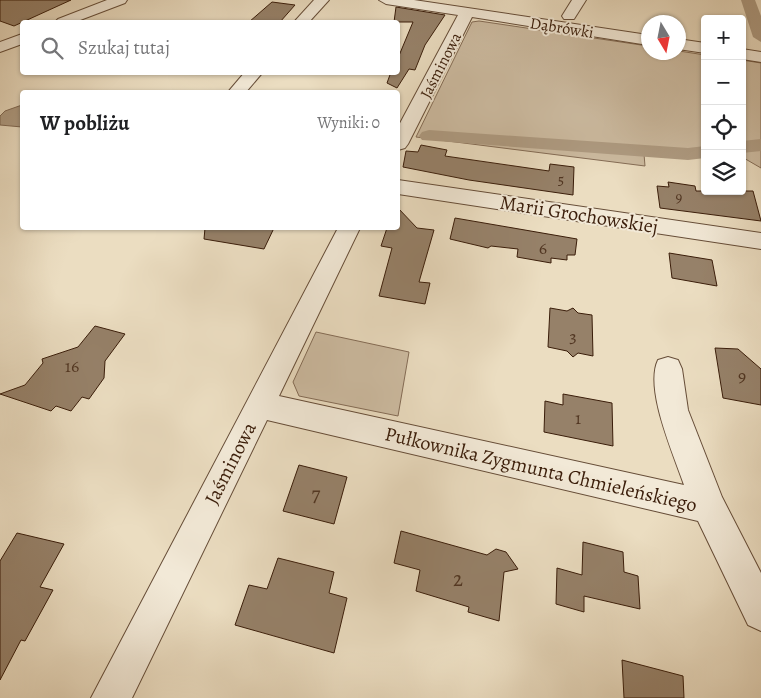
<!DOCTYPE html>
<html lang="pl">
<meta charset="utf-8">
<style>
body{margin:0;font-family:Alegreya,serif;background:#f6f6f6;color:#202124}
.controls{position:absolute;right:15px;top:15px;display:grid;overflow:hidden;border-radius:5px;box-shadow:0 1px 4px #0004}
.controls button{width:45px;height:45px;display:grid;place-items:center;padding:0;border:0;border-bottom:1px solid #e0e0e0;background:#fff;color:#202124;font:25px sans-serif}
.compass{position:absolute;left:641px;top:15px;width:45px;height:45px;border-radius:50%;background:#fff;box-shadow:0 1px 4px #0004;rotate:170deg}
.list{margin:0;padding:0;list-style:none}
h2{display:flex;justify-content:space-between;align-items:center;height:65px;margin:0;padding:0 20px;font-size:21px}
h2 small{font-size:16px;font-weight:400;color:#757577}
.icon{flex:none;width:28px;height:28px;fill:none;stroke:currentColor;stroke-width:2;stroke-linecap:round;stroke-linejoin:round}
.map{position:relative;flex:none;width:761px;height:698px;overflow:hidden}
.search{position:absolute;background:#fff;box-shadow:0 1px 4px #0004;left:20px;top:20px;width:380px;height:55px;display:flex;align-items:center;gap:12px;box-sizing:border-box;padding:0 18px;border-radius:5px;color:#757577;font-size:19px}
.panel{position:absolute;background:#fff;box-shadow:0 1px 4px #0004;left:20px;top:90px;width:380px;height:140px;border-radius:5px}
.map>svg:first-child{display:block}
.green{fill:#cdbca2;stroke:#846c56}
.water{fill:#af9c83;stroke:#806953}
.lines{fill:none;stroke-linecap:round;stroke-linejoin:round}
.canal{fill:#af9c83;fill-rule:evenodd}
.building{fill:#968169;stroke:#3a1d0a}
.minor-casing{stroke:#664d38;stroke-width:2}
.minor{fill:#f2e9d7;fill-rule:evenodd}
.labels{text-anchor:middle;stroke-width:4;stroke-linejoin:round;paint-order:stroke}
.far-number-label{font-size:15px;fill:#513622}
.far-street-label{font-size:16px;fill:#3a1d0a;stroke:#f2e9d7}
.number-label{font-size:18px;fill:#513622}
.street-label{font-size:20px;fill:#3a1d0a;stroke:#f2e9d7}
.near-number-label{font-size:21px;fill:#513622}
</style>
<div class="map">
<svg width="761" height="698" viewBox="0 0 761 698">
<rect width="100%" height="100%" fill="#ebddc1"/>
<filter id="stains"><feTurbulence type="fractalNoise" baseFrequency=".004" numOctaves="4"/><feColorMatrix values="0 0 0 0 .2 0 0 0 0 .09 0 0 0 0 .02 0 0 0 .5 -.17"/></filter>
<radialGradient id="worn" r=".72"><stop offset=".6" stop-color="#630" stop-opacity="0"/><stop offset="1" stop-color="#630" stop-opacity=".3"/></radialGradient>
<g class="green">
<polygon points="479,21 648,46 648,52 679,51 705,55 705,157 644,154 645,166 416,137 472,22"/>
<polygon points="742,60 761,63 761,168 742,157"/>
<polygon points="316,332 409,352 398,416 299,396 293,382"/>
</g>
<polygon class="water" points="22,105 22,127 0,125 0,116 5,111"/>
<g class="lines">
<g class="canal">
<polygon points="741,0 755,0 761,16 761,42 753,37"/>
<polygon points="429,130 688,148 705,146 705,158 688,160 422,140 419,136 422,132"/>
<polygon points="761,139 761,151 742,153 742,141"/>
</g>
</g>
<g class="building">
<polygon points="0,0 71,0 14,26 0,21"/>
<polygon points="272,2 295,5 280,22 249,22"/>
<polygon points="396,7 445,15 425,45 415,70 409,69 397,88 387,83 391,72 398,72 398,58 413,22 394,22"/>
<polygon points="421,145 447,150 445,156 549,171 550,164 574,167 573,195 469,180 403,167 406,151 418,152"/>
<polygon points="668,182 695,186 696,191 753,191 761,221 660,208 657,186 669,187"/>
<polygon points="398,208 417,228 434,230 419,282 430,283 425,304 379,296 392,248 381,246 387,228 398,228"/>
<polygon points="455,218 577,239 575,255 567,255 567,260 551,258 551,263 517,257 518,249 491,246 488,248 450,239"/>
<polygon points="205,228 274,228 264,249 204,239"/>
<polygon points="669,253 712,260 717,286 672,278"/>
<polygon points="550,308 567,311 573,308 578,313 592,315 593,356 578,353 573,357 567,351 548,347"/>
<polygon points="95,326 125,334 105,361 104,378 89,399 82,397 71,411 56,406 51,411 0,394 25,385 43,363 42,359 78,347"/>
<polygon points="715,348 738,349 761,369 761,405 723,398"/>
<polygon points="563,394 612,403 613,446 544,432 545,401 563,405"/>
<polygon points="299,465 347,477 334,524 283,511"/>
<polygon points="401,531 487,555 496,549 506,552 518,569 504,572 499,621 468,612 469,607 416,591 420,570 394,563"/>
<polygon points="17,533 64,544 40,587 53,590 25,641 21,640 0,680 0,561"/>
<polygon points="583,542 623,552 624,572 638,576 640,609 584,596 584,612 556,604 557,568 582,575"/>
<polygon points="278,558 334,572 329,593 347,598 334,653 235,625 249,585 267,589"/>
<polygon points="622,660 683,676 684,698 624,698"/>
</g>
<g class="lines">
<defs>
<g id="minor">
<polygon points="107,0 127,0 125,3 75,22 55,22 58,19"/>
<polygon points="314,0 329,0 309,22 294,22"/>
<polygon points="379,0 414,0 648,35 648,45 472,17 408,144 405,148 398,150 398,127 458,15 386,4"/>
<polygon points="572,0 586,0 574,19 564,19 562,16"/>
<polygon points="22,34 22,44 0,52 0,42"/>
<polygon points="678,39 705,43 705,53 678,49"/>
<polygon points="742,49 761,52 761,62 742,59"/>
<polygon points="245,72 263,72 246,92 228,92"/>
<polygon points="398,180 761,233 761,249 398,194"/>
<path d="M338 228H360L279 396 684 485C674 455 644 389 658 360L668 357 678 360 682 369 688 410 722 497 761 573V631L748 625 698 521 267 420 132 698H91Z"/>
</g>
</defs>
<use href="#minor" class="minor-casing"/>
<use href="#minor" class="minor"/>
</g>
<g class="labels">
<g class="far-number-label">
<text x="561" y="185">5</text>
<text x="679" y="202">9</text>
</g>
<g class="far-street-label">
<text transform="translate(562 27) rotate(9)" y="6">Dąbrówki</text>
<text transform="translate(440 65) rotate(-63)" y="6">Jaśminowa</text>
</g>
<g class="number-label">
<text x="543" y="254">6</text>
<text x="573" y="342">3</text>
<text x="72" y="372">16</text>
<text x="742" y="382">9</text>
<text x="578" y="424">1</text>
</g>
<g class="street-label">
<text transform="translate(579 214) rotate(9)" y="7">Marii Grochowskiej</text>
<text transform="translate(230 463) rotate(-63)" y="7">Jaśminowa</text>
<text transform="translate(541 469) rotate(13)" y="7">Pułkownika Zygmunta Chmieleńskiego</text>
</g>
<g class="near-number-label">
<text x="316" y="501">7</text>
<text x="458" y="586">2</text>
</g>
</g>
<rect width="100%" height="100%" filter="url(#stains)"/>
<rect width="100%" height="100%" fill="url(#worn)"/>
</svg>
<div class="controls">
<button>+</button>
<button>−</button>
<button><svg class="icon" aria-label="locate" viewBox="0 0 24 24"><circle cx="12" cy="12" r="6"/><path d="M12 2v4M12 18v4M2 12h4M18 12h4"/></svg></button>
<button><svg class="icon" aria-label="layers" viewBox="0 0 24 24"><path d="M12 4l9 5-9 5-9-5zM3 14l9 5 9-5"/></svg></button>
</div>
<svg class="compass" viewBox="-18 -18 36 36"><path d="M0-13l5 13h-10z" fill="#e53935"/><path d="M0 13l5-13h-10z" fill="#757577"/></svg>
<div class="search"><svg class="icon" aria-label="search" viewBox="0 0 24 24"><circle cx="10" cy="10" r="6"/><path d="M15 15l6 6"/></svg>Szukaj tutaj</div>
<section class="panel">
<h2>W pobliżu<small>Wyniki: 0</small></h2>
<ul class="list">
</ul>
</section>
</div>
